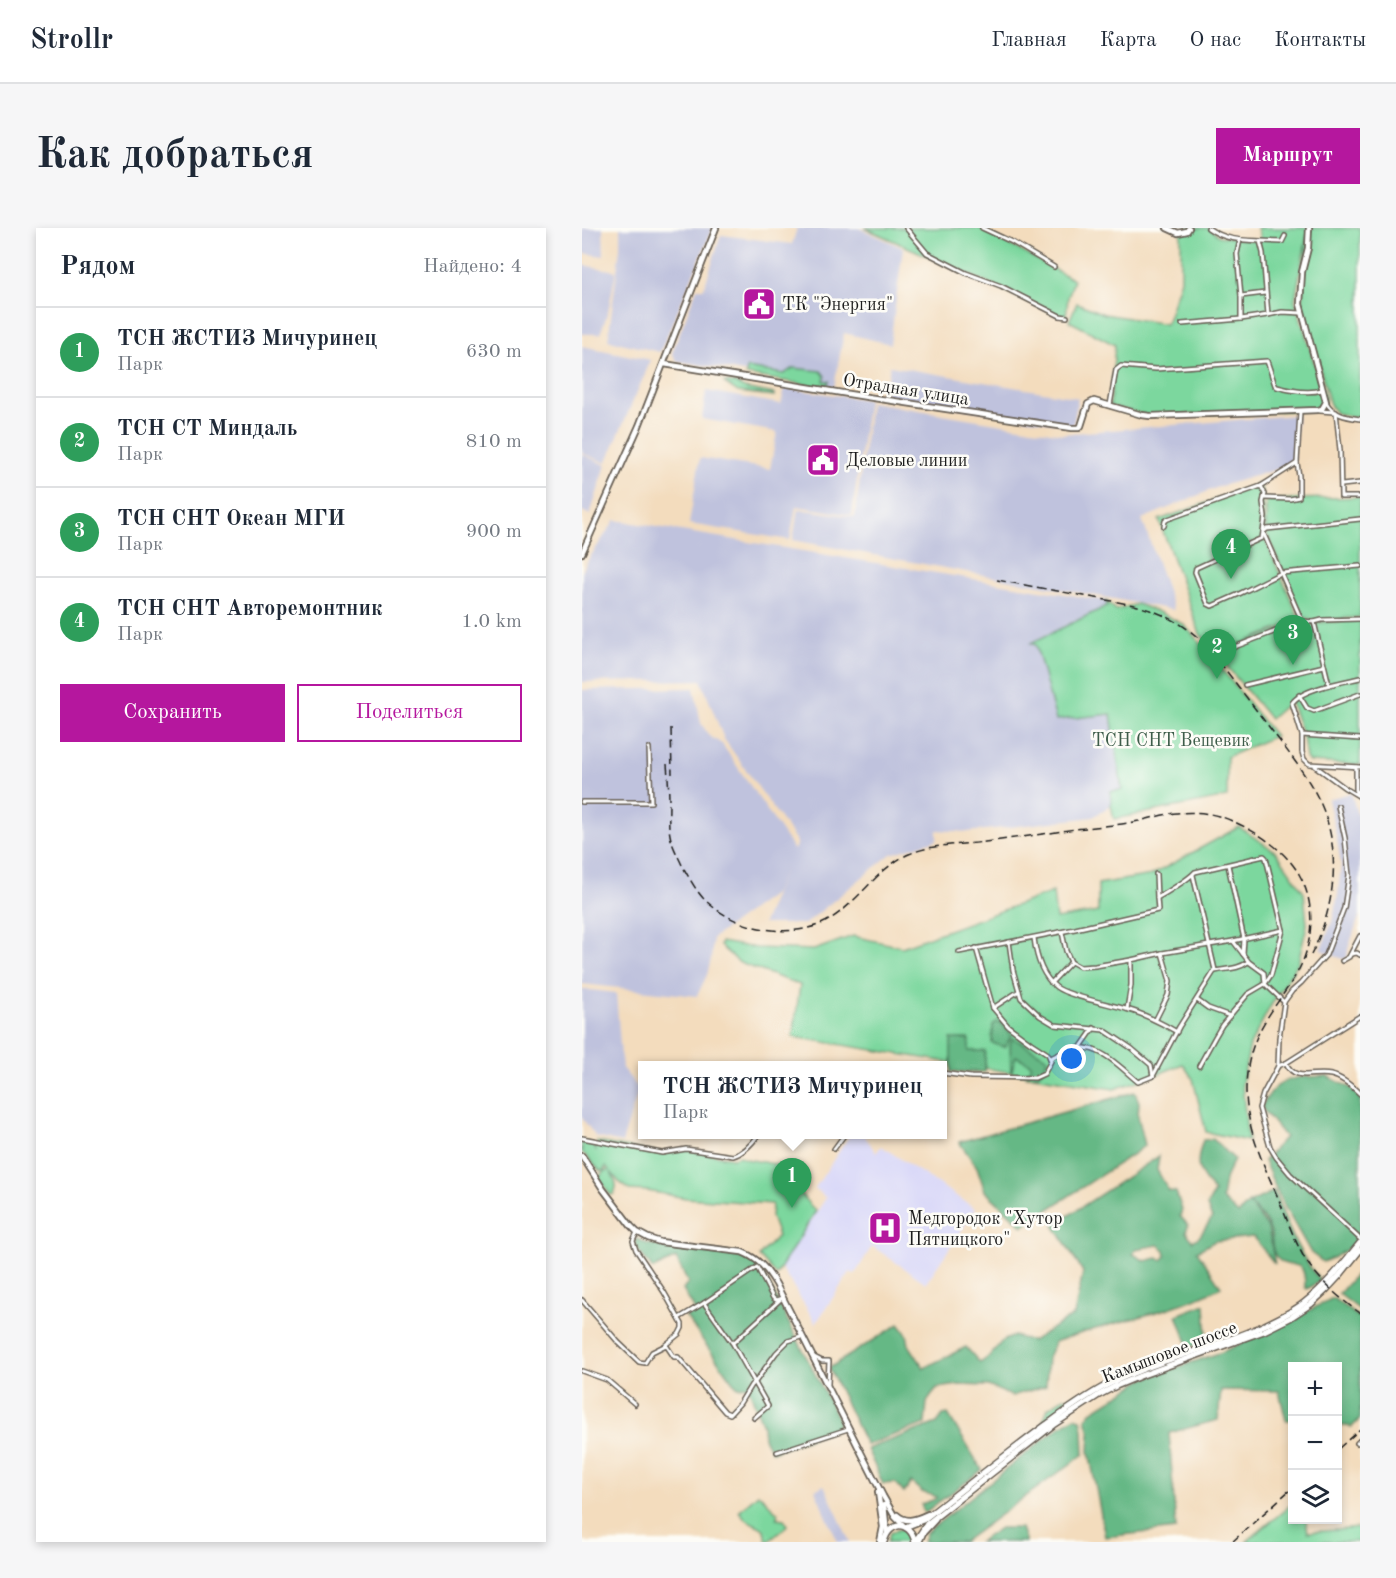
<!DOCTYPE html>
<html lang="ru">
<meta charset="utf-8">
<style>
body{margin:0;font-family:"Old Standard TT",serif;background:#f6f6f7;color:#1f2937}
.controls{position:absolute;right:18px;bottom:18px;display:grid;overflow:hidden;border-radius:0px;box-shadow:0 3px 9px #0003}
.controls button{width:54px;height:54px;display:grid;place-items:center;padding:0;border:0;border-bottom:2px solid #e0e1e3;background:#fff;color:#1f2937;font:30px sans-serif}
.you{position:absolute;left:490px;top:831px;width:21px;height:21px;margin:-15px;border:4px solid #fff;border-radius:50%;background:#1a73e8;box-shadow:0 0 0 9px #1a73e833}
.badge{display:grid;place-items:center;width:39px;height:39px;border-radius:50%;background:#b5179e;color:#fff;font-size:20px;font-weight:700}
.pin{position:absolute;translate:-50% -50px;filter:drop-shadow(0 2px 3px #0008)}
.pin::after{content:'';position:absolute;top:32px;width:21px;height:18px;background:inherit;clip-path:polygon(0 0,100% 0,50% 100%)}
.popup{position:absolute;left:56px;top:833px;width:309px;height:78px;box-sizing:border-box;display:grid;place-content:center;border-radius:0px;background:#fff;filter:drop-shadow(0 2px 4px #0005);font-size:20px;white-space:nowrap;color:#747a83}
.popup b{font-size:22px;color:#1f2937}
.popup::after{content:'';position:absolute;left:50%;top:100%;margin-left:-12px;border:12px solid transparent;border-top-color:#fff}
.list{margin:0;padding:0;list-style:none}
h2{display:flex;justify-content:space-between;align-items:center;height:78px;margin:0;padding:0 24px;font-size:26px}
h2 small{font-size:20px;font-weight:400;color:#747a83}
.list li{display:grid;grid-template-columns:39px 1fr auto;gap:18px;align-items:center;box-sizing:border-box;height:90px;padding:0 24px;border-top:2px solid #e0e1e3}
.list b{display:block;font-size:22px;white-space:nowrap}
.list p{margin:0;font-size:20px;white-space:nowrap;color:#747a83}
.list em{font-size:20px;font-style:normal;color:#747a83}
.actions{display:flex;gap:12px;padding:18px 24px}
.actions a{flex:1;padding:14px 0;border:2px solid #b5179e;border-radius:0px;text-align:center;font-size:21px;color:#b5179e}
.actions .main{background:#b5179e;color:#fff}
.icon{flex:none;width:33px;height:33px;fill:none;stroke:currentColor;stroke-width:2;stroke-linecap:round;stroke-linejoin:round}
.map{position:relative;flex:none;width:778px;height:1314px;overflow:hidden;border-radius:0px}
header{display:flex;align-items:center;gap:36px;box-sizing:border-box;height:84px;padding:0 30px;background:#fff;border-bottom:2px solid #e0e1e3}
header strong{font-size:28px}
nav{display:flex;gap:33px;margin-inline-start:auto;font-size:21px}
.intro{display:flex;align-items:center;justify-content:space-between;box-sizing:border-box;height:144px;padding:0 36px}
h1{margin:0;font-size:42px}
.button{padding:15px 27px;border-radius:0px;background:#b5179e;color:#fff;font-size:21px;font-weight:700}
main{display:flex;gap:36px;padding:0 36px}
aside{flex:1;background:#fff;border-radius:0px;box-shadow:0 3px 9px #0003}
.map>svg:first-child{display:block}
.built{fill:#d8d7f8}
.industrial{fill:#bfc2dd}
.green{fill:#7cd79e;stroke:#4c7a5d;stroke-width:1.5}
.forest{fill:#65b885;stroke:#406a50;stroke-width:1.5;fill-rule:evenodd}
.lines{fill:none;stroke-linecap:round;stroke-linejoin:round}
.street-casing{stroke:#675f54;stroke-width:6}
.secondary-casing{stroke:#675f54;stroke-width:8}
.primary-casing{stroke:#675f54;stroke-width:8}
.street{stroke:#fff;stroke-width:3}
.secondary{stroke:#fff;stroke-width:4.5}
.primary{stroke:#fff;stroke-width:5}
.rail{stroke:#1c1c1c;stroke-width:1.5;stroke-dasharray:9 4.5;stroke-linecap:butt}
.labels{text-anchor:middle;stroke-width:5;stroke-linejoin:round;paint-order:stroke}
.poi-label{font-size:18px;fill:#1c1c1c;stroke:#fdfcf7;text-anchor:start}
.street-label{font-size:18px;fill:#1c1c1c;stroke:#fdfcf7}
.park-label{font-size:18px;fill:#3e5d4a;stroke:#fdfcf7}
</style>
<header>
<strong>Strollr</strong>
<nav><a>Главная</a><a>Карта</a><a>О нас</a><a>Контакты</a></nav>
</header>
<div class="intro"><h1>Как добраться</h1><a class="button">Маршрут</a></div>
<main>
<aside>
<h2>Рядом<small>Найдено: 4</small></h2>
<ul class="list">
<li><span class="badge" style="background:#2e9e5b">1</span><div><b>ТСН ЖСТИЗ Мичуринец</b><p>Парк</p></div><em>630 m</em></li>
<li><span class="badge" style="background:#2e9e5b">2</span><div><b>ТСН СТ Миндаль</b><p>Парк</p></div><em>810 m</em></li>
<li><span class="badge" style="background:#2e9e5b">3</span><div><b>ТСН СНТ Океан МГИ</b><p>Парк</p></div><em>900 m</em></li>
<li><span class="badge" style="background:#2e9e5b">4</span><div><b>ТСН СНТ Авторемонтник</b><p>Парк</p></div><em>1.0 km</em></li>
</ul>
<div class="actions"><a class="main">Сохранить</a><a>Поделиться</a></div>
</aside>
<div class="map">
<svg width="778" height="1314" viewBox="0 0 778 1314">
<rect width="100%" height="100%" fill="#fdfcf7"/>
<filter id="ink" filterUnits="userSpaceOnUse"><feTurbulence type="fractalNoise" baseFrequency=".0167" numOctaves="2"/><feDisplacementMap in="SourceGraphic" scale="12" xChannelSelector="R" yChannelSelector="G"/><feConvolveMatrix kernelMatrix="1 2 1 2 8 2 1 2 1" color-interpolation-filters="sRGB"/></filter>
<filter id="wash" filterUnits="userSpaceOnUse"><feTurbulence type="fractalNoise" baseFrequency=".008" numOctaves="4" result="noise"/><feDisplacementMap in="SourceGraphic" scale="24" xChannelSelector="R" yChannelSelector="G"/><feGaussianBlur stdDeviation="1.35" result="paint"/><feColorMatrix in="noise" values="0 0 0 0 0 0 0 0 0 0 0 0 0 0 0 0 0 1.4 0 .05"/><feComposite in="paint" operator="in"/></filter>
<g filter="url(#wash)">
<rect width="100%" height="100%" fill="#f3dcbd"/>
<polygon class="built" points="268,907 282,907 294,925 299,918 394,981 344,1055 290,1018 273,1046 268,1044 234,1095 199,1039 244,970 233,960"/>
<g class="industrial">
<polygon points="0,0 21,0 22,28 0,25"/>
<polygon points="38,0 131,0 78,124 26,112 38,20"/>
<polygon points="215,0 277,0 321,20 308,116 262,105 252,159 95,133 90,125 115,60 122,60 139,7 210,16"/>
<polygon points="0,37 34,43 26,84 18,106 0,106"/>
<polygon points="0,118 69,132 24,235 0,225"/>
<polygon points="308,138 496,170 491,198 303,168"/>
<polygon points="203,160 286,172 270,287 214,278 208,312 107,296 118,230 188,241 195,204 120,191 124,163 199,176"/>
<polygon points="288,174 480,206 715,187 712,236 636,259 560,291 592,382 211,312 216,281 273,289"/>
<polygon points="0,226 24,237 8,287 0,283"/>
<polygon points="33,292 524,373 525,378 454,417 474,492 529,486 540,562 529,563 529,577 511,589 386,604 355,602 355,612 309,626 223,696 181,696 205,636 193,665 131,710 129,731 125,747 115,768 0,756 0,462 112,460 119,495 127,508 140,516 212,622 215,614 142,511 119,452 0,454 0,345 4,335"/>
<polygon points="769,565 778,596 778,686 766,721 765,730 761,731 747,726 739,721 750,694 756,667 759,637 755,611 746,571"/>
<polygon points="0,761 34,765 40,840 57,861 40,915 14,909 0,890"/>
<polygon points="242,1257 268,1314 256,1314 233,1262"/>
</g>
<g class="green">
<polygon points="283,0 397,0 492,52 486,69 484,89 477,87"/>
<polygon points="607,0 626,0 637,8 675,13 678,10 675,0 725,0 725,2 726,0 778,0 778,191 754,185 748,177 737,137 720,75 725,7 713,72 743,170 742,178 736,182 568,188 528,178 533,117 487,93 495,75 522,86 584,96 599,52 599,5"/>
<polygon points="165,140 202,146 211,140 239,143 243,148 242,153 247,153 245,158 238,157 233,158 164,147"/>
<polygon points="141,154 153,155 162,160 192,166 193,168 156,164"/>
<polygon points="677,256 681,266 680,270 682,309 718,392 635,425 618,406 577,292"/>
<polygon points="778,269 778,389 732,393 721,390 684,304 684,272"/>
<polygon points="524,373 534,382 555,376 577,384 601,396 622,419 693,508 645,529 645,569 532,591 529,577 529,563 540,562 529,486 474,492 454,417 449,415 525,378"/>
<polygon points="778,392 778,537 727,534 724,530 721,509 708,473 688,491 635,426 720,394 731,395"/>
<polygon points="657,599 694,624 722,664 725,697 716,735 688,779 668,817 660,855 666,913 624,904 611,851 601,836 571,848 532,861 211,809 218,757 158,735 138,718 139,714 174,720 232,722 271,708 320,719 471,664 474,691 516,684 516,656 570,647"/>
<path d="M3 914 9 915 14 922 15 914 81 926 104 922 151 930 157 928 164 931 198 937 210 936 220 939C216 963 216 966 234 983L194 1047 177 1028 196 1008 189 989 190 976 104 970 65 963 47 962 37 954 29 944C32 954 37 954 32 966L28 967 17 949 21 944 27 942 24 939 21 943H18L0 924V915Z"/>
<polygon points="499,1165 500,1168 463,1195 461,1194 466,1180 483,1169 487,1170 494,1166"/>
<path d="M176 1266C184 1271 189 1279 196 1285L195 1290 202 1291 206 1297 187 1313 184 1312C186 1297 174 1299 164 1291 162 1289 159 1286 157 1283Z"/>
<polygon points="710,1276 710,1292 724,1292 726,1304 778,1300 778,1314 664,1314"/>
<polygon points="319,1301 326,1305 329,1314 305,1314 308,1305 315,1302"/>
</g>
<g class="forest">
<polygon points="416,793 430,807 423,819 410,815 411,797"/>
<path d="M431 810 466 830C461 840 459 850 445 848L449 836 434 828 429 845 428 816Z"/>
<polygon points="369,811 387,811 387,823 403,823 403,844 369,844"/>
<path d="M745 848 769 860 778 869V1009C768 1021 755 1029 741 1034L729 1025 700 974 682 933 703 909 679 879C697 846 712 850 745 848Z"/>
<polygon points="553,864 557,874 556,888 563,917 553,925 441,998 403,963 395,939 377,914"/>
<path d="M631 911 652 931 643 951 640 971 656 986 667 975 686 1000 693 1036 671 1009 633 1013 615 1023 639 1059C586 1086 527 1094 473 1114L466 1129 464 1158 430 1168 406 1158 377 1157 355 1160 345 1174 343 1196 284 1217 247 1140 317 1096 325 1106 327 1117 342 1140 384 1119 398 1135 408 1128 420 1113 432 1108 450 1113 492 1087 501 1044 472 997 577 928 575 942 587 963 594 964 600 982 598 988 606 997 604 1004 611 1013 618 1008 630 990 625 978 632 964C615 941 612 939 621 912ZM576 1017 583 1022 584 1028 580 1032 575 1030 563 1033 551 1026 554 1021Z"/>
<path d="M692 963C705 996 716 1027 739 1053L725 1061 723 1059C723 1024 709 1046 695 1030 688 1022 691 1011 688 1002 685 992 674 983 667 975Z"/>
<polygon points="55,1011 63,1015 76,1018 160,1029 173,1035 181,1044 257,1193 254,1201 190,1224 182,1210 181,1198 166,1158 156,1159 150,1153 104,1089 113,1082 101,1062 106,1055 94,1030 71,1041 55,1021 53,1013"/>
<polygon points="778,1041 778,1082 757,1066"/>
<polygon points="751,1070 778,1090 778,1191 770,1199 756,1197 756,1138 710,1138 710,1192 704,1192 697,1163 639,1162 636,1192 587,1205 594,1301 523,1309 507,1223 508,1204 504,1191 509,1184 562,1151 640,1124 695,1099"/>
<polygon points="623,1076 625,1111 607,1120 595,1087"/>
<polygon points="366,1186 400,1242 342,1285 339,1276 351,1272 355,1269 340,1264 329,1254 322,1265 313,1255 301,1256 285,1221 355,1195 361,1187"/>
<polygon points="493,1189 499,1191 501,1202 502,1226 381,1314 341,1314 344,1305 477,1199"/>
<polygon points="418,1300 439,1300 444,1314 397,1314"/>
</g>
</g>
<g filter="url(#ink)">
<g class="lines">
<defs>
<g id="street">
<polyline points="324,0 345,25 351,28 384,45 419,58 478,88 485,89"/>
<polyline points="400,0 430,14 472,39"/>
<path d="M626 0C643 12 658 12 678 13L681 25 686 87"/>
<polyline points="658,12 655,26 659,68 659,91"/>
<polyline points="678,13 700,14 703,8"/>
<polyline points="659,68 683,65"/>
<polyline points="600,96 659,91 686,87 700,84 720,85"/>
<path d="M744 174C751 187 764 189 778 191"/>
<path d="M528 177 534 142 539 138 574 141 685 133 693 157 695 159C710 163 726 166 740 162"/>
<polyline points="738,183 752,184"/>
<polyline points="754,184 758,222 759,269 778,269"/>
<polyline points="760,257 778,255"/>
<polyline points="679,258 683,266 681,274 683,289 681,304 720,393 732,394 747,457"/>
<polyline points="682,270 708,271 717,269 717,248 715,235"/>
<polyline points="778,291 685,301 681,304 680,310 614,340 613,344 626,376 630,378 655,367 699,345 778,338"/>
<polyline points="582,298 583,293 586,291 679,258 715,235 718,184"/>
<polyline points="732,394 740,392 778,391"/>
<polyline points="637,425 720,393"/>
<path d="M778 450C761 454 719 461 710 475L720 507V524L722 531 727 536 778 539"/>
<polyline points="663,457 742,438"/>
<polyline points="717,467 725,480 732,483 778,466"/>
<polyline points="720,507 778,511"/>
<polyline points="733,538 763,560 778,569"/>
<polyline points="774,539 774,562 778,568"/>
<polyline points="0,574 69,574 67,520"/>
<polyline points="756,578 763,610 767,647 762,680 744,727 719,755 710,763 702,774 697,810 696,838 681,866 677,880 688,919 694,929 708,946 778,1011"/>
<polyline points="646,637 662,711 661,726"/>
<path d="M575 670C584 665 607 651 613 644L682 628 684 630 701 702 689 747 683 756 666 766 640 797 633 809 617 838"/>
<polyline points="480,704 484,723 489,734 498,739 513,738 549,732 580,725 651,713 667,734 682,745 683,756 702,774"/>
<path d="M452 710C454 727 460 748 474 759 485 768 528 776 544 781 563 786 578 794 595 804"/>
<polyline points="651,713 701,702"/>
<polyline points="427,714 431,742 439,770 458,788 473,797 522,802 549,820 569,837 571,848"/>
<polyline points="377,724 493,701 576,682 575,670 574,646"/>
<polyline points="769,726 775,725 778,727"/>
<polyline points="760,733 767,729 778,708"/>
<path d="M633 743C645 740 655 742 666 734"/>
<polyline points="469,755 489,734"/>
<polyline points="615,772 626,780 648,788"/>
<polyline points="411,780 437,763"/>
<polyline points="545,781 549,757 549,732"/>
<polyline points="574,791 586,767 588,753 580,725"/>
<polyline points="498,820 512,800"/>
<path d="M469 830C477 826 486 821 495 820 519 817 540 841 556 854L571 848"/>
<path d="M704 835C713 855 732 843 749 847 759 849 770 858 778 866"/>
<polyline points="696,838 704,835 778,788"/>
<polyline points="360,845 389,849 453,850 462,846 469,833 466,826 449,815 426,798 411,780 394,720"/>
<polyline points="571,848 597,799 633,742 611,647"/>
<path d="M0 910 80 925 104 921 151 928C162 925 170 916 177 906"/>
<polyline points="252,921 263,906"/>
<polyline points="0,1072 36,1114 57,1134 63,1135 70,1124 82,1118 97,1106 100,1100 100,1096 82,1064 54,1022 51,1013 55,1004"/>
<polyline points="122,1075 151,1116 186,1178 172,1190"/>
<polyline points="97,1090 122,1075 175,1039 191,1070 194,1072 200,1070"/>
<polyline points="151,1115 199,1071"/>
<polyline points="84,1117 92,1129 96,1129 143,1184 148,1186 158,1175 169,1157 174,1153 194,1125 206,1113 219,1109"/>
<polyline points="230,1128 240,1133 247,1133 246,1156"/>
<polyline points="0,1143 25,1152 53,1176"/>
<polyline points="775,1215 778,1212"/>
<polyline points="195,1224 266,1201"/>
</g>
<g id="secondary">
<polyline points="585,0 596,5 605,3 607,0"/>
<polyline points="82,136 285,169 490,200 497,200 499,198 506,176 512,173 560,187 568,188 736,182 740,181 744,174 718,76 720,44 726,20 727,0"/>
<polyline points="0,325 57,198 134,0"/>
<path d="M0 928 21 961 49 998 55 1004 66 1010 78 1014 160 1024C177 1031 185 1041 194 1056L301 1268 313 1289 322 1298"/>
<polyline points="296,1264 301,1299 298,1314"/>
<polyline points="302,1277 305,1305"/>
<path d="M315 1287C325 1296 335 1291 346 1286"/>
<polyline points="337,1314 341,1305 353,1292"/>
</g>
<g id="primary">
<path d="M323 1299 341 1292C382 1260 422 1228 464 1197 485 1182 506 1166 529 1155 575 1132 627 1121 674 1101 691 1093 708 1086 722 1075 744 1058 761 1036 778 1015"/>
<path d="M302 1314C307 1293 328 1292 333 1314"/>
<polyline points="333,1314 345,1296 471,1197 517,1167 534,1158 558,1148 682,1103 708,1090 729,1076 744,1062 758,1047 778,1022"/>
</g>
</defs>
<use href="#street" class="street-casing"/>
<use href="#secondary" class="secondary-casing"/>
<use href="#primary" class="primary-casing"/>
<use href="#street" class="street"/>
<use href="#secondary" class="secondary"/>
<use href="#primary" class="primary"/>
<g class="rail">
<path d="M415 352 552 377C585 386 607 398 629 423 650 450 670 477 691 504 706 524 723 545 735 568 761 618 754 678 729 727"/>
<polyline points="89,500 90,546"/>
<path d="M85 536C86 549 87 562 87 575 87 585 86 597 88 607 90 618 96 628 100 637 106 648 113 661 121 670 150 700 203 712 241 695 274 679 293 641 327 626 351 616 378 617 403 614 433 610 463 606 493 601 514 599 536 597 557 593 570 590 582 586 595 585 610 584 625 584 640 589 668 599 701 619 717 646 734 676 732 715 715 745 698 774 676 795 668 829 655 882 676 924 697 972 705 991 712 1012 723 1031 735 1050 759 1072 778 1085"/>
<polyline points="756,1221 778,1201"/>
<polyline points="650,1314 710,1260"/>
</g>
</g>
</g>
<defs>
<symbol id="civic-square" viewBox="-11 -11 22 22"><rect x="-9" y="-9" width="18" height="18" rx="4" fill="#b5179e" stroke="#fdfcf7"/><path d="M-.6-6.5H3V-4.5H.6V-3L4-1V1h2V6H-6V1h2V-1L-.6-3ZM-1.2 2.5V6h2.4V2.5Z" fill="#fff"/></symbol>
<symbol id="hospital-square" viewBox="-11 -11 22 22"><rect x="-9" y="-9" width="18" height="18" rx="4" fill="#b5179e" stroke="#fdfcf7"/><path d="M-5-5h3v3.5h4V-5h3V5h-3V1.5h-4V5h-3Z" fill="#fff"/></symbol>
</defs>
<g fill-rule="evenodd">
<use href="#civic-square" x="158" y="57" width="38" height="38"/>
<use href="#civic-square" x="222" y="213" width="38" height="38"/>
<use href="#hospital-square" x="284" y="981" width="38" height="38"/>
</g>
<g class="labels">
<g class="poi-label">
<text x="200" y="82">ТК "Энергия"</text>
<text x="264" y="238">Деловые линии</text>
<text x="326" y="996">Медгородок "Хутор<tspan x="326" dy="21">Пятницкого"</tspan></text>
</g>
<g class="street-label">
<text transform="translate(324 161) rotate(9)" y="6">Отрадная улица</text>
<text transform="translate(587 1124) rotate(-21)" y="6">Камышовое шоссе</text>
</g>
<g class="park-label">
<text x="589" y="518">ТСН СНТ Вещевик</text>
</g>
</g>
</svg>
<div class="controls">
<button>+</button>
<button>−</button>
<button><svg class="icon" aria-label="layers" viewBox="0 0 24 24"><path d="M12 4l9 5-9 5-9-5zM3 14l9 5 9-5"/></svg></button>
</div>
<div class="you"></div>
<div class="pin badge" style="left:210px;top:980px;background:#2e9e5b">1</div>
<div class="popup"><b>ТСН ЖСТИЗ Мичуринец</b>Парк</div>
<div class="pin badge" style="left:635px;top:451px;background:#2e9e5b">2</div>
<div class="pin badge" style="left:711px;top:437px;background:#2e9e5b">3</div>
<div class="pin badge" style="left:649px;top:351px;background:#2e9e5b">4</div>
</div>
</main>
